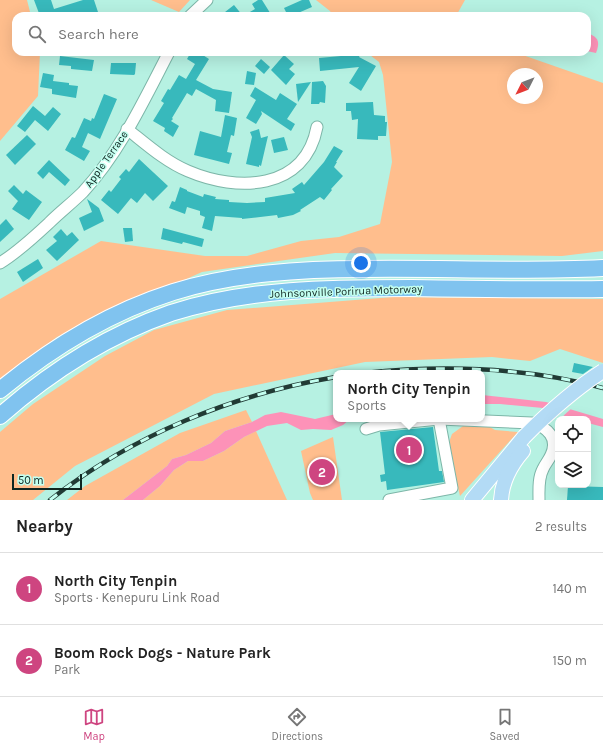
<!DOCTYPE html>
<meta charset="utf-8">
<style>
body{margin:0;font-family:Karla,sans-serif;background:#f2f2f2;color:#222}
.controls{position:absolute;right:12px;bottom:12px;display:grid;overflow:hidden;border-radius:8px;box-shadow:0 4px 16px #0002}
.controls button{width:36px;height:36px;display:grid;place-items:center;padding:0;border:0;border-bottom:1px solid #e0e0e0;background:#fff;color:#222;font:20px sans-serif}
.compass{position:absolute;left:507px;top:68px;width:36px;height:36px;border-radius:50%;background:#fff;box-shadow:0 4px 16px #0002;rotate:228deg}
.scale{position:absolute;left:12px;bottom:10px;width:70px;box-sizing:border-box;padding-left:4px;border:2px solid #0f2621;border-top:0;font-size:11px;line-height:14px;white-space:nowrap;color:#0f2621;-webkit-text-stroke:3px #c3fff0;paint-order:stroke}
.you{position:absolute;left:361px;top:263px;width:14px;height:14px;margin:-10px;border:3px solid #fff;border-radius:50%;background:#1a73e8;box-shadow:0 0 0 6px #1a73e833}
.badge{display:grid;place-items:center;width:26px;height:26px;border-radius:50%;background:#ce4580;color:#fff;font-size:13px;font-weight:700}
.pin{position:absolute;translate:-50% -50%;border:2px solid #fff;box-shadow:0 1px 4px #0006}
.popup{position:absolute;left:333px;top:370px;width:152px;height:52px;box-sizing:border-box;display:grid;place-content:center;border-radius:8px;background:#fff;filter:drop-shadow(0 1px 3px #0005);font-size:13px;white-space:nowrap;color:#767676}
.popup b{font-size:15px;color:#222}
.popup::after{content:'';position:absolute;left:50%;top:100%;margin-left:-8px;border:8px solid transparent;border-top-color:#fff}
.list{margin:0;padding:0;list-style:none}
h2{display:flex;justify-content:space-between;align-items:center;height:52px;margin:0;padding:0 16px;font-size:17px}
h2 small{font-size:13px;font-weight:400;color:#767676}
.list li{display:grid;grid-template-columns:26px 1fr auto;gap:12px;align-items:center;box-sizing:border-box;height:72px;padding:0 16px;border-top:1px solid #e0e0e0}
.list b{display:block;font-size:15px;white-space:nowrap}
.list p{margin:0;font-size:13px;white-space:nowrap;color:#767676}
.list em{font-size:13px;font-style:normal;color:#767676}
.icon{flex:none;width:22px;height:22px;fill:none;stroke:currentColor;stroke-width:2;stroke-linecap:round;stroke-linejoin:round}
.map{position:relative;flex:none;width:603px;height:500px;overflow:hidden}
.search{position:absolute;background:#fff;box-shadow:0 4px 16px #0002;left:12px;right:12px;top:12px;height:44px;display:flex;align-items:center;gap:10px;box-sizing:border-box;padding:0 14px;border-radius:12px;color:#767676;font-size:15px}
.sheet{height:196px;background:#fff}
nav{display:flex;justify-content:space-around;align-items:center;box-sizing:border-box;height:56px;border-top:1px solid #e0e0e0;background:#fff;font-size:11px;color:#767676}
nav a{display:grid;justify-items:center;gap:2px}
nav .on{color:#ce4580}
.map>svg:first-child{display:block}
.green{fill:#ffbe8d;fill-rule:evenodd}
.water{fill:#fd92b8}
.pier{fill:#b6f1e2}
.building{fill:#38b9bc}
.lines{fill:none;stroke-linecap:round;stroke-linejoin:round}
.minor-casing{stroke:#7db6a8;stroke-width:13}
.major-casing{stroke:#fff;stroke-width:16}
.highway-casing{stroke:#fff;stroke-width:18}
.minor{stroke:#fff;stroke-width:11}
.major{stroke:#b3dbf5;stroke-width:14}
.highway{stroke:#80c3ef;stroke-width:16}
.rail-casing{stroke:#213b35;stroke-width:4.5}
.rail{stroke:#c3fff0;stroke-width:3;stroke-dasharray:9;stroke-linecap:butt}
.major-bridge-casing{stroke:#fff;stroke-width:16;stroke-linecap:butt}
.major-bridge{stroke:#b3dbf5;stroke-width:14}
.labels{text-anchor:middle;stroke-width:3;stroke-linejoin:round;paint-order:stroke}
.street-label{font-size:11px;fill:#0f2621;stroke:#c3fff0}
</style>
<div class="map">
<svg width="603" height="500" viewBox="0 0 603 500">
<rect width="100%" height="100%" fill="#b6f1e2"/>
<g class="green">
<polygon points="0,0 27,0 31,16 16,16 16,52 40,52 38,96 0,141"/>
<polygon points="151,0 190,0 179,12"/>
<polygon points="316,0 465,0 456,16 333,16 330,11"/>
<path d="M366 52H514L603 83V251L562 256 335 253 202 272 57 337 0 380V299L101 241 205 256H247L301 241 339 237 380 224 392 162 383 75 379 62ZM513 74H537V98H513Z"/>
<polygon points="393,297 603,299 603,363 560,349 530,361 492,357 365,362 214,394 75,466 33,500 0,500 0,432 33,404 105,356 154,330 227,310"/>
<polygon points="246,410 252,422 225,431 211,443 186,455 172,459 167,466 123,500 67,500 85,486 180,433"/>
<polygon points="463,426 488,426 495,430 518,432 460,496 448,445 452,434"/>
<polygon points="256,431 287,500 143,500 160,486 174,470 188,461 203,461 224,451 244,437"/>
<polygon points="333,437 342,500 313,500 310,493 301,451"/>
</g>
<g class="water">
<path d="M587 33C599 37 600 42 596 53L587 51Z"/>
<polygon points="482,395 546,402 603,419 603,427 588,423 588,419 573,419 543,408 500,404 482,404"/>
<polygon points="281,412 315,419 336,414 336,419 350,419 343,425 331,430 313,429 301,430 287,423 267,426 244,437 224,451 203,461 188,461 174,470 160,486 143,500 123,500 167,466 172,459 186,455 211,443 225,431 252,422 265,415"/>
</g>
<polygon class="pier" points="553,402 573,407 562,417 543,410"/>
<g class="building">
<polygon points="34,0 51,0 54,9 83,0 94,0 98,12 85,16 55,16 54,12 40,16"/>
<polygon points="258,0 262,0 272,16 228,16 225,12 234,5 243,16 255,9 252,4"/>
<polygon points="302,0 309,0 312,7 291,16 288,16 284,8"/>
<polygon points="191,52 198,52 209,59 196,80 213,89 232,92 229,113 215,111 216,100 196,89 192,96 187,93 172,118 173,119 171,121 179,126 173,137 164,131 165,128 153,121 164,103 161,101 168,89 170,90 179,75 186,79 195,64 187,59"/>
<polygon points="354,52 360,55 359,57 376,66 361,91 349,83 359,67 320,71 319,58 341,56 341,53"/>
<polygon points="284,55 294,64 289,69 295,74 286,85 271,70"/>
<polygon points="60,56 94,60 92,71 71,69 71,66 59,65"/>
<polygon points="261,59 270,67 264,74 255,66"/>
<polygon points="111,63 136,63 135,74 134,75 110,74"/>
<polygon points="247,71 256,73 254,85 245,84"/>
<polygon points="43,73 54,75 53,81 69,83 69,85 78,86 76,98 52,94 52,89 40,87"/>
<polygon points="323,81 326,86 325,103 320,102 319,104 311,104 312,82"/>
<polygon points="311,82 298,102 296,84"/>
<polygon points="255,87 276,100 280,93 297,104 287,119 295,124 291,131 261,111 262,114 256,124 246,118 256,100 250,96"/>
<polygon points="104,94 117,99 100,139 88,133 82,147 90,151 84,161 65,150 72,137 75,138 84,118 91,121 92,118 94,119"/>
<polygon points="373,102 374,115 385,116 385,122 387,122 386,136 378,136 378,140 357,139 358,119 352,120 351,111 346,111 346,103"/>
<polygon points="33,106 45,116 53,107 61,114 48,131 35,120 25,132 17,126"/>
<polygon points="225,115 237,118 234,136 231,135 227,152 232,153 229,164 194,155 200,131 221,137"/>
<polygon points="259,129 261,138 268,136 261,166 259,165 259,167 246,164 252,137 250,132"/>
<polygon points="27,135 36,144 15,165 6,155"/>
<polygon points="284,137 288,150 274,153 271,140"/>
<polygon points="334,146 343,151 336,162 337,162 334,167 343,176 331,189 332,190 324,200 320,197 300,210 301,211 293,215 278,218 277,215 242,219 242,218 215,216 212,231 202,228 205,217 200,215 200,211 187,207 185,214 169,208 172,201 175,202 180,187 187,190 187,191 203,197 204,194 216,197 215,199 229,200 229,202 247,203 265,202 265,198 295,193 292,189 302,182 304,185 324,162"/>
<polygon points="139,159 168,186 153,201 145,193 137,203 131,198 118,214 101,200 109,190 111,192 121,179 119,177 126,169 129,172"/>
<polygon points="49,160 70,180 65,186 49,172 43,179 37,173"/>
<polygon points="14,185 23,194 26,190 42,202 29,220 12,209 18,201 8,191"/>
<polygon points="87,199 99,208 104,221 84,231 79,218 92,212"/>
<polygon points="6,219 14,229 0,242 0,225"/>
<polygon points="123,228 132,228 133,241 125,242"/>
<polygon points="163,228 204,239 202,247 183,242 182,244 161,239"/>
<polygon points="61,229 67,236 72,232 79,240 57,261 46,250 57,241 53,237"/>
<polygon points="38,259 43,268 23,282 17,272"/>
<polygon points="574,363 593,367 583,374 572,372"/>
<polygon points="433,427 439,471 442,471 444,482 387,490 386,481 381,482 380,475 385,474 380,432"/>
<polygon points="568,486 603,487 603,500 567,500"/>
</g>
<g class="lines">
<defs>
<g id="minor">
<polyline points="190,16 207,0"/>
<path d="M127 129C146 144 166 162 188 171 237 192 305 191 317 127"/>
<path d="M0 263C18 252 34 237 49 223 60 212 72 203 83 192 120 152 144 100 169 52"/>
<path d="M366 429 379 425 439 419 532 423C547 427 559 438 551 455 549 460 545 464 543 469 538 478 539 490 539 500"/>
<polyline points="389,500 452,488 439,419"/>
</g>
<g id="major">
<polyline points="472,500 524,437"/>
<path d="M501 500C502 481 510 466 523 451"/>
</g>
<g id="highway">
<path d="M0 390C52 347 110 312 173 292 235 273 301 269 365 269 444 268 524 272 603 268"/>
<path d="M0 416C50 372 108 335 171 313 249 288 331 288 412 288 475 289 539 290 603 289"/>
</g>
</defs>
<use href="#minor" class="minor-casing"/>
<use href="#major" class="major-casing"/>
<use href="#highway" class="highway-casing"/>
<use href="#minor" class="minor"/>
<use href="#major" class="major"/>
<use href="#highway" class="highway"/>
<defs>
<g id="rail">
<path d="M364 373C443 365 526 367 603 388"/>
<path d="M50 500C132 435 234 394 336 377"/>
</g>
</defs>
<use href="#rail" class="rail-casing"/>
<use href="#rail" class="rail"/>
<defs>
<path id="major-bridge" d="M524 437C549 412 573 390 603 371"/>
</defs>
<use href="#major-bridge" class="major-bridge-casing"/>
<use href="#major-bridge" class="major-bridge"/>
</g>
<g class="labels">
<g class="street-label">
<text transform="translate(106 159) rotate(-55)" y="4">Apple Terrace</text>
<text transform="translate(346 291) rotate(-2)" y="4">Johnsonville Porirua Motorway</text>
</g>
</g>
</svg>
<div class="controls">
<button><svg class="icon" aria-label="locate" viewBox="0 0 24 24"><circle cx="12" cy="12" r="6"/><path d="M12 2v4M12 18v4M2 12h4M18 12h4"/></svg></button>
<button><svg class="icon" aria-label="layers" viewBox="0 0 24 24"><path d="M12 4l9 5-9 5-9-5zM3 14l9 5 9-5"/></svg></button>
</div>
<svg class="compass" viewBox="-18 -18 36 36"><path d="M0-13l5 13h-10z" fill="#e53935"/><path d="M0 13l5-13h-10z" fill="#767676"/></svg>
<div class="scale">50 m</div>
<div class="you"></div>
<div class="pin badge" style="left:409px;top:450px">1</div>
<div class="popup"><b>North City Tenpin</b>Sports</div>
<div class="pin badge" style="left:322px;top:472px">2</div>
<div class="search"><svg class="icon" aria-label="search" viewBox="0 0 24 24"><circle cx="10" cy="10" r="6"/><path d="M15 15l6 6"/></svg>Search here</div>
</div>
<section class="sheet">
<h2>Nearby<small>2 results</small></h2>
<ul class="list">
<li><span class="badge">1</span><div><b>North City Tenpin</b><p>Sports · Kenepuru Link Road</p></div><em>140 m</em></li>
<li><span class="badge">2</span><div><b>Boom Rock Dogs - Nature Park</b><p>Park</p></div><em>150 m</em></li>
</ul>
</section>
<nav>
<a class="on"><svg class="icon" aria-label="map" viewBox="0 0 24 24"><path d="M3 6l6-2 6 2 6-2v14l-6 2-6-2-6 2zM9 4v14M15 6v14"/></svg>Map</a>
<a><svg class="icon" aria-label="directions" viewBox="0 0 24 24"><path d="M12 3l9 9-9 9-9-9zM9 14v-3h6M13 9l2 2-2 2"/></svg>Directions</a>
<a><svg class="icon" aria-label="saved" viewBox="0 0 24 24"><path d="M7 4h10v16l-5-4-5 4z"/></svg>Saved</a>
</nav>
